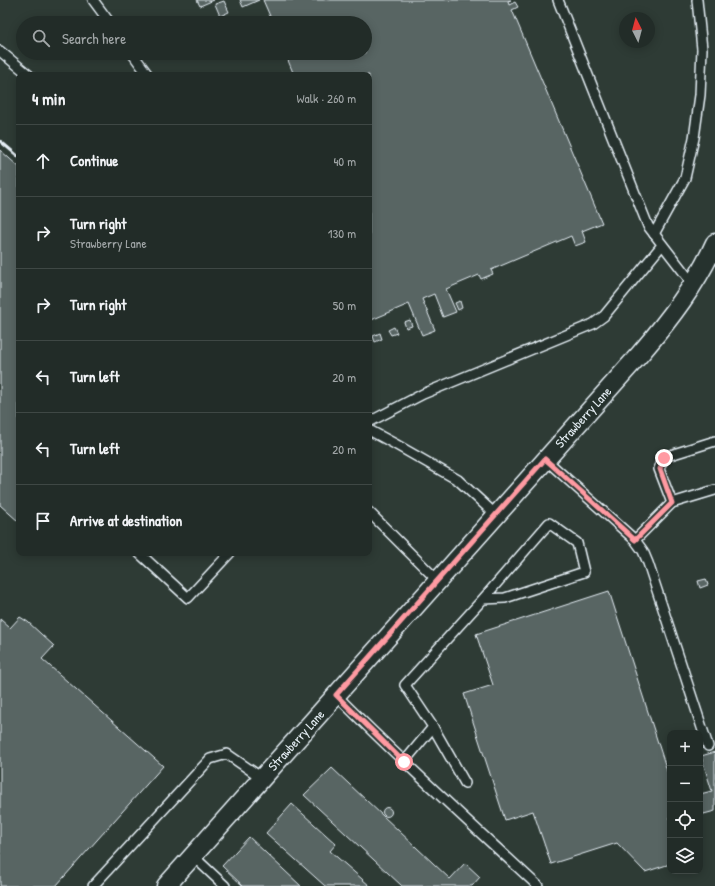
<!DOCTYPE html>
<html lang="en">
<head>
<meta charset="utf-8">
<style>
  body { margin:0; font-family:"Patrick Hand",sans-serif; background:#2e3834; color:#f1f3f6 }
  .controls { position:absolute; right:12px; bottom:12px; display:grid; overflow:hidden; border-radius:8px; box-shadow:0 2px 10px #0003 }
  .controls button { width:36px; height:36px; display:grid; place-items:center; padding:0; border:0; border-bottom:1px solid #3f4845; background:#222c28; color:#f1f3f6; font:20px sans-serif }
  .compass { position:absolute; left:619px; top:12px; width:36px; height:36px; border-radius:50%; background:#222c28; box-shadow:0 2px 10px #0003; rotate:354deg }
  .stop { position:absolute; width:12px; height:12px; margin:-9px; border:3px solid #ff9aa2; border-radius:50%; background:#fff }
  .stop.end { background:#ff9aa2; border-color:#fff; box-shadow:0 1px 4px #0008 }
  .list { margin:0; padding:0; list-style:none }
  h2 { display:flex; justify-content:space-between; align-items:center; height:52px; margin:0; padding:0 16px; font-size:17px }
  h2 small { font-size:13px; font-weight:400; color:#a2a7a8 }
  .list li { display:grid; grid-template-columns:26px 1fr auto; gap:12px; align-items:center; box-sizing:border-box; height:72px; padding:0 16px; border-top:1px solid #3f4845 }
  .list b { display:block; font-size:15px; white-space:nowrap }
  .list p { margin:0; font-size:13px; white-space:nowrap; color:#a2a7a8 }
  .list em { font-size:13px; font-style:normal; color:#a2a7a8 }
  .icon { flex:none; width:22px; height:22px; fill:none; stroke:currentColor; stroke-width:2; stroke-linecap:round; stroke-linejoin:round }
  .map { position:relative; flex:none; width:715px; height:886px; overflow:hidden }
  .search { position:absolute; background:#222c28; box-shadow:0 2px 10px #0003; left:16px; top:16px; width:356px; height:44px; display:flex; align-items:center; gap:10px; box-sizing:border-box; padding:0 14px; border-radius:22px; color:#a2a7a8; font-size:15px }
  .panel { position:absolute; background:#222c28; box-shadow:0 2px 10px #0003; left:16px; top:72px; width:356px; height:484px; border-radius:8px }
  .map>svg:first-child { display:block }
  .building { fill:#596563; stroke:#e8f1f8 }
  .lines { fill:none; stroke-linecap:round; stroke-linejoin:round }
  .service-casing { stroke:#e8f1f8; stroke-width:12 }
  .minor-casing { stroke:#e8f1f8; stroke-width:21 }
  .service { stroke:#26332d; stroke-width:9 }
  .minor { stroke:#26332d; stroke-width:18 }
  .rail { stroke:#e8f1f8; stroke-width:3 }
  .route { stroke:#ff9aa2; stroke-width:5 }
  .labels { text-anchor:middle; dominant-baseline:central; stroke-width:3; stroke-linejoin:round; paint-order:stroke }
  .street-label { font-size:13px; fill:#e8f1f8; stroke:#26332d }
</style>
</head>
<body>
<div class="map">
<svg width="715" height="886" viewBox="0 0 715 886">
  <rect width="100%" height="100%" fill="#2e3b35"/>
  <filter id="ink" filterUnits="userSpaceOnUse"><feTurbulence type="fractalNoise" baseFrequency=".025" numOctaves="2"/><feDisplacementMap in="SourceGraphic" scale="8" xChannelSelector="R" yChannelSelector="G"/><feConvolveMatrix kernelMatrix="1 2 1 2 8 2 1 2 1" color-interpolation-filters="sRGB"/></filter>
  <g filter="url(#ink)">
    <g class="building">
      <polygon points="197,0 214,0 200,6"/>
      <polygon points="240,0 259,0 243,7"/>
      <polygon points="263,0 511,0 508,1 509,5 515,2 518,7 512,10 602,223 582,231 586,242 575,246 571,236 491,270 493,274 481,279 479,275 446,289 456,312 443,317 434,294 422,299 435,330 422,335 409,304 369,321 369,75 294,75 285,53 365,53 365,23 273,23"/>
      <polygon points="224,1 229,12 220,16 215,4"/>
      <polygon points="0,150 19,167 19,522 0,505"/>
      <polygon points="460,301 462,308 458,310 455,303"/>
      <polygon points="410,320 412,326 406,328 404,322"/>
      <polygon points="394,327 397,333 391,335 388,330"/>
      <polygon points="380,333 382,339 375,342 373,336"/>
      <polygon points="706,579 708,585 700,588 698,581"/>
      <polygon points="609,591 670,780 670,864 645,872 617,843 551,864 533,811 505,820 464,694 493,685 476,634"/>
      <polygon points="20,617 28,622 54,646 42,659 163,766 56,886 0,886 0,619 10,628"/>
      <polygon points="715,752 715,811 700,815 700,794 712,791 701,756"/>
      <polygon points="332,768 450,879 465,863 480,877 472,886 402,886 304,795"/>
      <polygon points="292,804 336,844 330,851 370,886 325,886 266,833"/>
      <circle cx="387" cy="812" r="4.5"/>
      <polygon points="249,837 301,886 243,886 222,866"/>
    </g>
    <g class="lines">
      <g class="service-casing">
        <g id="service">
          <polyline points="93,0 110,23"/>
          <polyline points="558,0 648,226 693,284"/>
          <polyline points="0,51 29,75"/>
          <polyline points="132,53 148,75"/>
          <polyline points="654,234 685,178 694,138 700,95 702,49 697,0"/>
          <polyline points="369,422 423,394 593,324 604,316 662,245"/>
          <polyline points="369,430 395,444 458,480 496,515"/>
          <polyline points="545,459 635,540 643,551 648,563 708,746"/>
          <polyline points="672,503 659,469 664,457 715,441"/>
          <polyline points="369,512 438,581"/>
          <polyline points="635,540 672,503 715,490"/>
          <polyline points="139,553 188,598 230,553"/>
          <path d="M336,695C401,761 470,823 538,886"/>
          <polyline points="433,727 465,783"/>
          <polyline points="404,762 433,727 405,685 483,599 549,523 577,543 584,572 505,598 483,599"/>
          <polyline points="193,856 225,886"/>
          <polyline points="93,886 210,759 227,754 262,778"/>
        </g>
      </g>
      <g class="minor-casing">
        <path id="minor" d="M166,886L640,354C669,320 697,284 715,243"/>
      </g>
      <use href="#service" class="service"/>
      <use href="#minor" class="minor"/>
      <polyline class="rail" points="0,141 19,157"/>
    </g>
  </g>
  <g class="lines" filter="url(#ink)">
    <polyline class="route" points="404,762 336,695 545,459 635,540 672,503 660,469 664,458"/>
  </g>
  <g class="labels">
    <g class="street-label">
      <text transform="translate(583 417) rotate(-48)">Strawberry Lane</text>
      <text transform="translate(296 740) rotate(-48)">Strawberry Lane</text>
    </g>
  </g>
</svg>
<div class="controls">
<button>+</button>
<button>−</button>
<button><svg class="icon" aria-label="locate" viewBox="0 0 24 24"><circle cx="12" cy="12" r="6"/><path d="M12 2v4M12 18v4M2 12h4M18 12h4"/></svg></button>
<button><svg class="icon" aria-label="layers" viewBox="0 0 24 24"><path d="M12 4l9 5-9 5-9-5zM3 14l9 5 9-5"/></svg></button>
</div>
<svg class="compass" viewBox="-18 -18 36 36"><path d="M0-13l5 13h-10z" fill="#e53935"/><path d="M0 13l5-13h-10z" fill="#a2a7a8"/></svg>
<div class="stop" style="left:404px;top:762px"></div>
<div class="stop end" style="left:664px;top:458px"></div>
<div class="search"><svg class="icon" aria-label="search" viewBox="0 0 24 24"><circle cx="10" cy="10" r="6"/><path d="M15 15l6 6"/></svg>Search here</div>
<section class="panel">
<h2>4 min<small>Walk · 260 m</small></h2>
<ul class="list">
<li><svg class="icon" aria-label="ahead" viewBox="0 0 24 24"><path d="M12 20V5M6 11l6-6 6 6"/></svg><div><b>Continue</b></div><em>40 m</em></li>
<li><svg class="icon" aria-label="right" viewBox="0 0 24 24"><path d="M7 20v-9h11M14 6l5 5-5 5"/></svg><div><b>Turn right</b><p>Strawberry Lane</p></div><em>130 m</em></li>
<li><svg class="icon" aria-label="right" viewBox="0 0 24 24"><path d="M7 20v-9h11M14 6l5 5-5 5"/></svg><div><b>Turn right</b></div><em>50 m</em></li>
<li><svg class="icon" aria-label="left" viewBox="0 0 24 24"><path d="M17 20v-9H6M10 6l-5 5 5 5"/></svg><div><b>Turn left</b></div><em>20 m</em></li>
<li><svg class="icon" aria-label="left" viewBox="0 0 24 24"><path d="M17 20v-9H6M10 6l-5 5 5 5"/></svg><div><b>Turn left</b></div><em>20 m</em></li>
<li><svg class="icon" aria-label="arrive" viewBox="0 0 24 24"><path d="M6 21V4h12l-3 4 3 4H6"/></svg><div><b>Arrive at destination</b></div></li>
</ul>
</section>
</div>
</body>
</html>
